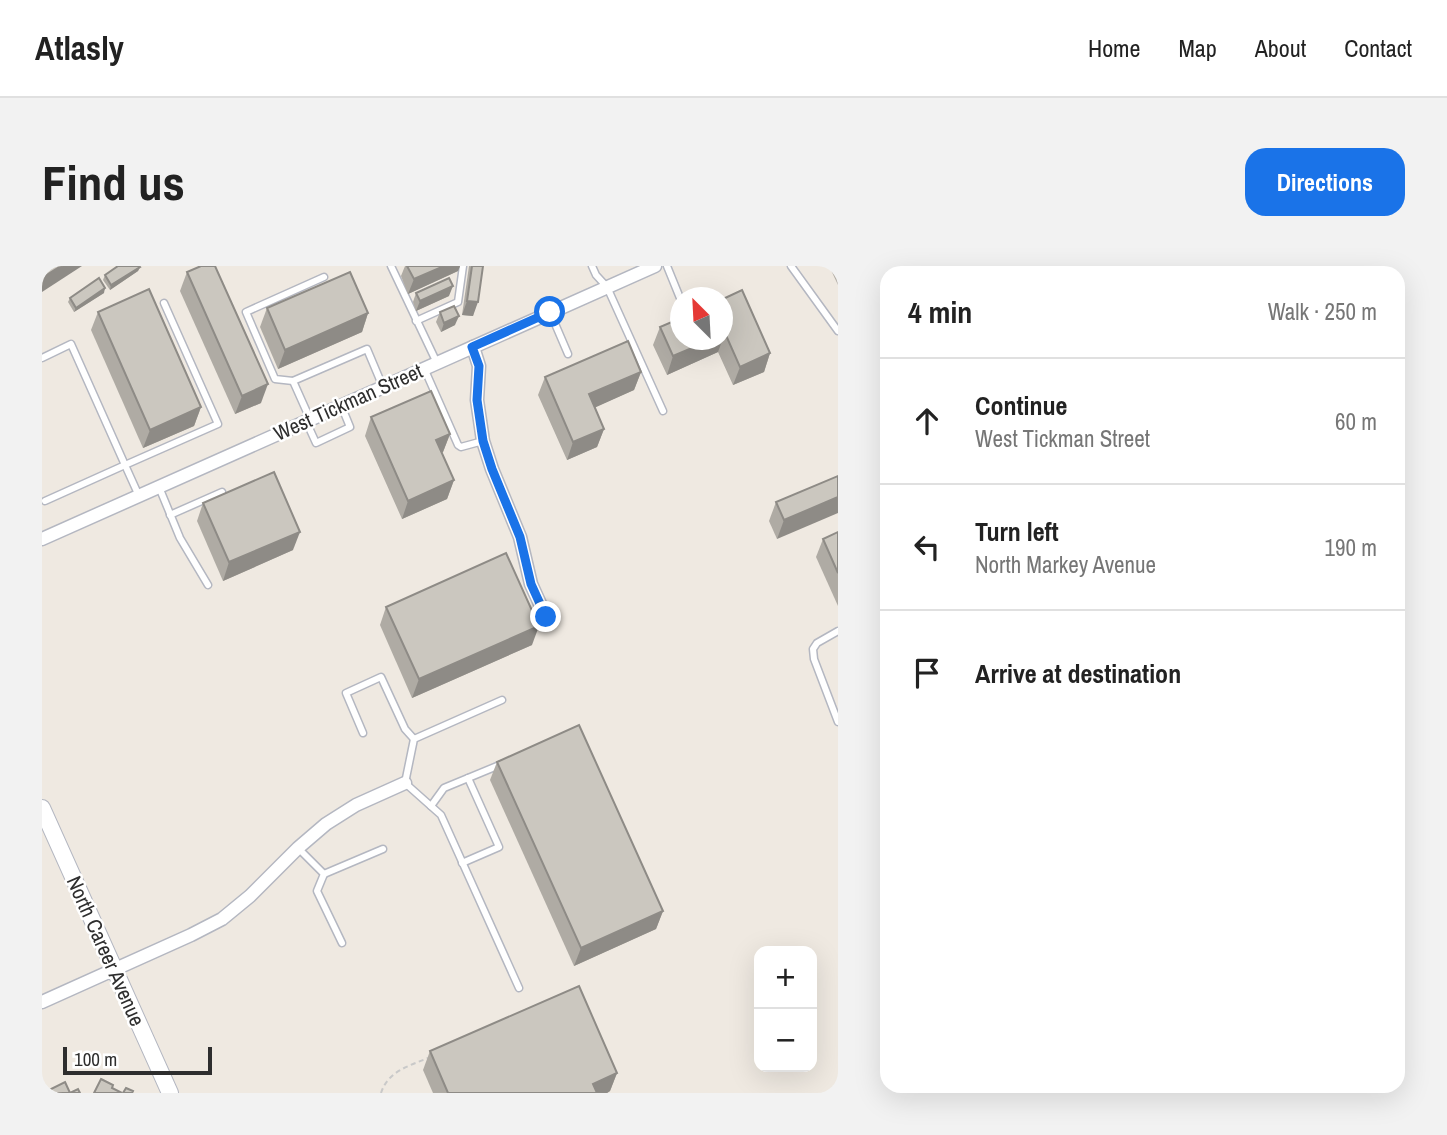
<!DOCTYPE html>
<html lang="en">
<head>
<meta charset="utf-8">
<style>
  body { margin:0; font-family:"Archivo Narrow",sans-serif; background:#f2f2f2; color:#222 }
  .controls { position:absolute; right:21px; bottom:21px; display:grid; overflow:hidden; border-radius:14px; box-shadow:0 7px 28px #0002 }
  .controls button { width:63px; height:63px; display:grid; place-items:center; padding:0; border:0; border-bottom:2px solid #e0e0e0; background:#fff; color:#222; font:35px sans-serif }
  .compass { position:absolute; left:628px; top:21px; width:63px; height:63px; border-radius:50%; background:#fff; box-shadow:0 7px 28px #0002; rotate:336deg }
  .scale { position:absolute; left:21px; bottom:18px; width:149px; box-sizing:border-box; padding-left:7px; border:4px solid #2e2e2e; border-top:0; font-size:19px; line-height:24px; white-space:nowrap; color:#2e2e2e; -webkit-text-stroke:5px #fff; paint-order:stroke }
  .stop { position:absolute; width:21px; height:21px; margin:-16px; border:5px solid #1a73e8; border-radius:50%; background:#fff }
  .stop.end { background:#1a73e8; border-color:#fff; box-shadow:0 2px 7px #0008 }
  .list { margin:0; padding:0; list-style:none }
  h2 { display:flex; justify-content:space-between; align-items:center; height:91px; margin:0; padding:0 28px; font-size:30px }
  h2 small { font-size:23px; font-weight:400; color:#767676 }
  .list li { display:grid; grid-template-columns:46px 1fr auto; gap:21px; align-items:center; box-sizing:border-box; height:126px; padding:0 28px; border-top:2px solid #e0e0e0 }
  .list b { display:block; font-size:26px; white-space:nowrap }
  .list p { margin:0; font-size:23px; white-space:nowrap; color:#767676 }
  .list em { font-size:23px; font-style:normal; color:#767676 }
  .icon { flex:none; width:38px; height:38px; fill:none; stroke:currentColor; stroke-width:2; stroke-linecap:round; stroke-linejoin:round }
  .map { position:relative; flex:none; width:796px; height:827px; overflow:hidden; border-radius:21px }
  header { display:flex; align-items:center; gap:42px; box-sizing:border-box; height:98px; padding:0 35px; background:#fff; border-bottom:2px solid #e0e0e0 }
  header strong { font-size:33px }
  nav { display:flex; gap:38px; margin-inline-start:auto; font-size:24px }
  .intro { display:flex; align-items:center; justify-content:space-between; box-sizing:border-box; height:168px; padding:0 42px }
  h1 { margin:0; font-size:49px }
  .button { padding:18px 32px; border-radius:21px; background:#1a73e8; color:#fff; font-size:24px; font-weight:700 }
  main { display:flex; gap:42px; padding:0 42px }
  aside { flex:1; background:#fff; border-radius:21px; box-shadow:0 7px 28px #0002 }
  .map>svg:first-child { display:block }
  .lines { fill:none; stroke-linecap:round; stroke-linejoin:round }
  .lane-casing { stroke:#b4b7c1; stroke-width:9 }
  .street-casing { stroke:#b4b7c1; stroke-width:15 }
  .secondary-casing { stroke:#b4b7c1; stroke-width:18 }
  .path { stroke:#c9c9c9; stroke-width:2; stroke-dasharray:5 3.5; stroke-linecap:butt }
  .lane { stroke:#fff; stroke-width:6 }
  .street { stroke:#fff; stroke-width:12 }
  .secondary { stroke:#fff; stroke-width:16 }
  .wall { fill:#afaba4 }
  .shaded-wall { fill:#8e8b86 }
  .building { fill:#cbc7bf; stroke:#8e8b86; stroke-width:2 }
  .route { stroke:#1a73e8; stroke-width:9 }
  .labels { text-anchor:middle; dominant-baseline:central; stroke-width:5; stroke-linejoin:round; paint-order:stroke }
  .street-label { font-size:21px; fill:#2e2e2e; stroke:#fff }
</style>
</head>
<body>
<header>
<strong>Atlasly</strong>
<nav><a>Home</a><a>Map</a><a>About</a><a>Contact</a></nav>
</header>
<div class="intro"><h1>Find us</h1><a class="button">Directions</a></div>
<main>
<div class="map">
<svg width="796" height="827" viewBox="0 0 796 827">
  <rect width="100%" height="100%" fill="#efe9e1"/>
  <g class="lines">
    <g class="lane-casing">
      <g id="lane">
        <polyline points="349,0 395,97"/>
        <polyline points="550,0 554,9 565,21 621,145"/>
        <polyline points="625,0 638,32"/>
        <polyline points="749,0 796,65"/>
        <polyline points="508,46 526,88"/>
        <polyline points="374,55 416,36 421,0"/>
        <polyline points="0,92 29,78 83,199 3,235"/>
        <polyline points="382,102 416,179 419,181 441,175"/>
        <polyline points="251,115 233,113 204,46 282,11"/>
        <polyline points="268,153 251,115 325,83 341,121"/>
        <polyline points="264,155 274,177 308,161 299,139"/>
        <polyline points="117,221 138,272 166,319"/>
        <polyline points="97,230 83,199 176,158 122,37"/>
        <polyline points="128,249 180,226"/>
        <polyline points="796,365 775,377 771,383 772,393 796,456"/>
        <polyline points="460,434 372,473 363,517 399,549 477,722"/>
        <polyline points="321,467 304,427 339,411 363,463 372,473"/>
        <polyline points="389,540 402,522 460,498"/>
        <polyline points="256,582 282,608 275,625 300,677"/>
        <polyline points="420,597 457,581 426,512"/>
        <polyline points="282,608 341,583"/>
      </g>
    </g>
    <g class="street-casing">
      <g id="street">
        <polyline points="431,81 437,100 435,134 441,175 450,203 478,271 489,318 504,351"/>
        <polyline points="0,273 613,0"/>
        <polyline points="0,736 149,669 180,653 208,630 256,582 284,558 314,539 363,517"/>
      </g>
    </g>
    <g class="secondary-casing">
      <polyline id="secondary" points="0,542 128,827"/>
    </g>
    <path class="path" d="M339,827C346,805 367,800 386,792"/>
    <use href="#lane" class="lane"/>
    <use href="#street" class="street"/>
    <use href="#secondary" class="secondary"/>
  </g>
  <g class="wall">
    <polygon points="363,0 418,0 416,5 366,28 359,10"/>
    <polygon points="427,0 441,0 431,50 420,49"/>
    <polygon points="787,0 796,0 796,19"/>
    <polygon points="98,1 96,5 68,24 61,14 63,9"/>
    <polygon points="145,6 219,137 193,148 138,25"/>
    <polygon points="62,27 32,46 26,36 28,32"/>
    <polygon points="374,27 407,30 374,45 371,36"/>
    <polygon points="681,33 728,87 722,106 691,119 676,86 625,109 611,79 618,61"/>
    <polygon points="225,42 326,47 320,66 236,103 218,61"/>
    <polygon points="56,46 159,141 152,160 101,182 49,64"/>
    <polygon points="398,46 413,59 399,66 394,56"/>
    <polygon points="599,106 592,124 553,141 562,163 555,181 525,194 496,129 503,111"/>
    <polygon points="329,151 408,168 401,186 400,187 412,214 405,233 360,253 323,170"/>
    <polygon points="796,210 735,273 727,255 734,236"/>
    <polygon points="161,237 251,284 181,315 155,255"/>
    <polygon points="796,266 796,340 774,291 781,273"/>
    <polygon points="344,341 490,379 370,432 338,359"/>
    <polygon points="455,496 621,645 614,663 532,700 448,514"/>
    <polygon points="388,785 575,807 568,825 565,827 391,827 381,804"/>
  </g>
  <g class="shaded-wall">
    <polygon points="19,0 40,0 0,26 0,12"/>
    <polygon points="402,0 418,0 416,5 366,28 372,13"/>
    <polygon points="98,1 96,5 68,24 69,19"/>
    <polygon points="411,20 407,30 374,45 378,35"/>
    <polygon points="63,22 62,27 32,46 34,42"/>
    <polygon points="425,35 436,36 431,50 420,49"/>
    <polygon points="326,47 320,66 236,103 243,84"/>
    <polygon points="417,50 413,59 399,66 402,57"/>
    <polygon points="683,67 676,86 625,109 631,90 669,74 681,74 681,69"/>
    <polygon points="728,87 722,106 691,119 698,101"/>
    <polygon points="599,106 592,124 541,147 547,128"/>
    <polygon points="226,118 219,137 193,148 200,130"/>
    <polygon points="159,141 152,160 101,182 108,164"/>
    <polygon points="562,163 555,181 525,194 531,176"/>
    <polygon points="408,168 401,186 387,192 394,174"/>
    <polygon points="412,214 405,233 360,253 366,235"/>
    <polygon points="796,231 796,247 735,273 742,254"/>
    <polygon points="258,266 251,284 181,315 187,296"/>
    <polygon points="497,360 490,379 370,432 377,413"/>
    <polygon points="621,645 614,663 532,700 539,682"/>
    <polygon points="575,807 568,825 565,827 547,827 551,818"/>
  </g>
  <g class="building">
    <polygon points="0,0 19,0 0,12"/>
    <polygon points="76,0 97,0 98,1 69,19 63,9"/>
    <polygon points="159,0 173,0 226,118 200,130 145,6"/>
    <polygon points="365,0 402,0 372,13"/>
    <polygon points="430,0 441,0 436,36 425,35"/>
    <polygon points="308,6 326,47 243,84 225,42"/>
    <polygon points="57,12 63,22 34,42 28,32"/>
    <polygon points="407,12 411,20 378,35 374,27"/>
    <polygon points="107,23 159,141 108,164 56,46"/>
    <polygon points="700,24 728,87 698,101 683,67 681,69 681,33"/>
    <polygon points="412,40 417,50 402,57 398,46"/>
    <polygon points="639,52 639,74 669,74 631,90 618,61"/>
    <polygon points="586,75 599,106 547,128 562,163 531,176 503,111"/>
    <polygon points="389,125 408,168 394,174 412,214 366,235 329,151"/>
    <polygon points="232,206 258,266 187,296 161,237"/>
    <polygon points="796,210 796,231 742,254 734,236"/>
    <polygon points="796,266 796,307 781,273"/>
    <polygon points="464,287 497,360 377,413 344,341"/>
    <polygon points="537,459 621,645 539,682 455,496"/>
    <polygon points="537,720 575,807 551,818 555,827 406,827 388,785"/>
    <polygon points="59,813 71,819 70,822 80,827 52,827"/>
    <polygon points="23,816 28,827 36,823 38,827 8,827 7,824"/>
    <polygon points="84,822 91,825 90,827 81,827"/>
  </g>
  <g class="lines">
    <polyline class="route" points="504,351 489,318 478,271 450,203 441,175 435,134 437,100 430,81 508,46"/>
  </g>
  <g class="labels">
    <g class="street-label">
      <text transform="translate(306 136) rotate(-24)">West Tickman Street</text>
      <text transform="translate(64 685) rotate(66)">North Career Avenue</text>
    </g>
  </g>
</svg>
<div class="controls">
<button>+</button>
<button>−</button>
</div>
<svg class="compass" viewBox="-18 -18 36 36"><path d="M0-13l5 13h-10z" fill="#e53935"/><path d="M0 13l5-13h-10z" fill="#767676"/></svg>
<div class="scale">100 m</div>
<div class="stop" style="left:508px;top:46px"></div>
<div class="stop end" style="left:504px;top:351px"></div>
</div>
<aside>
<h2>4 min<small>Walk · 250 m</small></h2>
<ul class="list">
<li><svg class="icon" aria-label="ahead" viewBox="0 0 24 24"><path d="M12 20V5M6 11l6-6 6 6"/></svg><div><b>Continue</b><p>West Tickman Street</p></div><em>60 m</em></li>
<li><svg class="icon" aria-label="left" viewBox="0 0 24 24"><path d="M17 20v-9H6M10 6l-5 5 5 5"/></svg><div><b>Turn left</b><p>North Markey Avenue</p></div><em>190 m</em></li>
<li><svg class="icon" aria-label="arrive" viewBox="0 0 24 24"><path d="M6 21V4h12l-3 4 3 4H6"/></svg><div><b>Arrive at destination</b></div></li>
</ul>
</aside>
</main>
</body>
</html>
